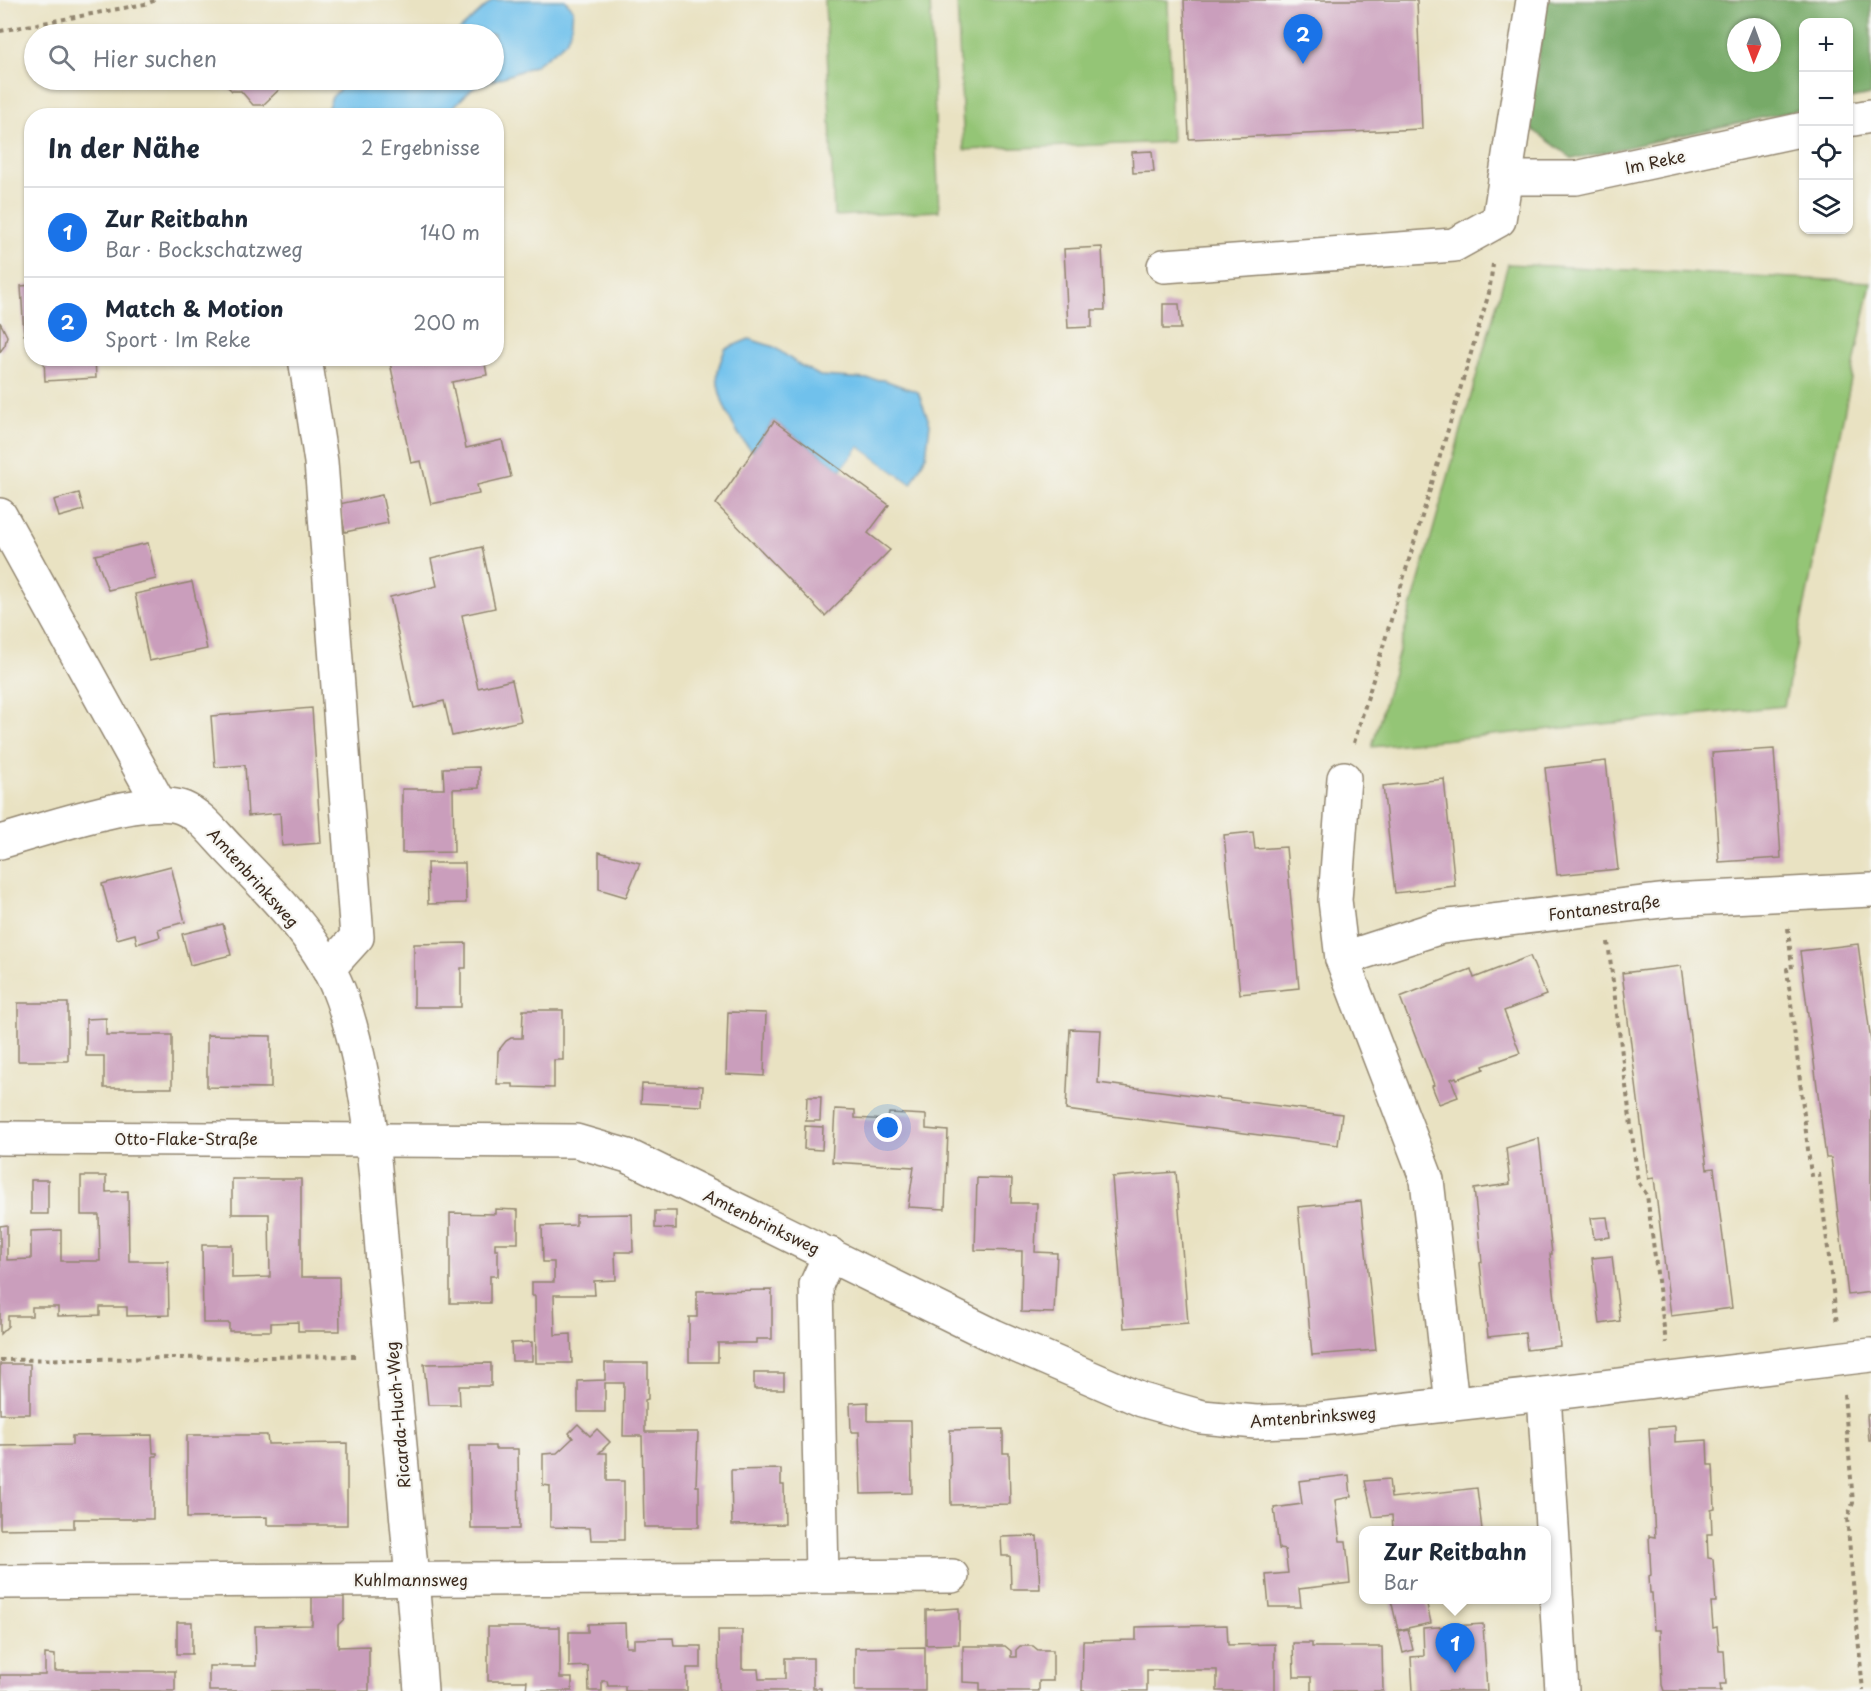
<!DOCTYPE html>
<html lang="de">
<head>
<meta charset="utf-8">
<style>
  body { margin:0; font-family:"Playpen Sans",sans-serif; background:#f2f2f3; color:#1f2937 }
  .controls { position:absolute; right:18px; top:18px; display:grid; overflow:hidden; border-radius:12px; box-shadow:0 2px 4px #0004 }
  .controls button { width:54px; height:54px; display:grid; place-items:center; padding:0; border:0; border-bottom:2px solid #e0e1e3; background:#fff; color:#1f2937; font:30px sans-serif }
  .compass { position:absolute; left:1727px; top:18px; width:54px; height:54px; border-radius:50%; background:#fff; box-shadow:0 2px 4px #0004; rotate:181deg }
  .you { position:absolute; left:888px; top:1128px; width:21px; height:21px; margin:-15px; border:4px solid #fff; border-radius:50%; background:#1a73e8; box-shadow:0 0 0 9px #1a73e833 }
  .badge { display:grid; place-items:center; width:39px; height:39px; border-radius:50%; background:#1a73e8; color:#fff; font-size:20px; font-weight:700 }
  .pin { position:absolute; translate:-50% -50px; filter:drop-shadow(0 2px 3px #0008) }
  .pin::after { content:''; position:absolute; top:32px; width:21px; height:18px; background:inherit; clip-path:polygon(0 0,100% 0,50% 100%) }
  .popup { position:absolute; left:1359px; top:1526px; width:192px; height:78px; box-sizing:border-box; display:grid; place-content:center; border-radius:12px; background:#fff; filter:drop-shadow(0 2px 4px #0005); font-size:20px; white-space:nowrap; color:#747a83 }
  .popup b { font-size:22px; color:#1f2937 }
  .popup::after { content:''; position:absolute; left:50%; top:100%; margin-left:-12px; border:12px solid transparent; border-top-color:#fff }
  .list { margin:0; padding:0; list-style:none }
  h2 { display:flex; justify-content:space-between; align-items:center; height:78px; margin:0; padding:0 24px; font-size:26px }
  h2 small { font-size:20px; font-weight:400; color:#747a83 }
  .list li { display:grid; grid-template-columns:39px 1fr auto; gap:18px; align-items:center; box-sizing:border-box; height:90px; padding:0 24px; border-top:2px solid #e0e1e3 }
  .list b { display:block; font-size:22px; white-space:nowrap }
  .list p { margin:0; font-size:20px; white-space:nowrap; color:#747a83 }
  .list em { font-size:20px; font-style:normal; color:#747a83 }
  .icon { flex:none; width:33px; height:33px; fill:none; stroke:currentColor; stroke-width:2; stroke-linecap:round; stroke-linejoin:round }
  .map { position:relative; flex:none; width:1871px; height:1691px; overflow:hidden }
  .search { position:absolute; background:#fff; box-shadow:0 2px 4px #0004; left:24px; top:24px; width:480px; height:66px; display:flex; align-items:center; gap:15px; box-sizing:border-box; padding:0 21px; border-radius:33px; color:#747a83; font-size:22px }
  .panel { position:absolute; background:#fff; box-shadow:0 2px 4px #0004; left:24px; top:108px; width:480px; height:258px; border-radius:24px }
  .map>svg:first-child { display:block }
  .green { fill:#94c576; stroke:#68784a; stroke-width:1.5 }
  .forest { fill:#77aa67; stroke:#596a42; stroke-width:1.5; fill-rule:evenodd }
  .water { fill:#70c1ec; stroke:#567685; stroke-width:1.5 }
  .pier { fill:#e9e2c2 }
  .building { fill:#ca9ebc }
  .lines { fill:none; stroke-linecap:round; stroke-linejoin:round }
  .minor-casing { stroke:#928670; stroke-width:36 }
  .path { stroke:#928670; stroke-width:4; stroke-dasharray:4.5 4.5; stroke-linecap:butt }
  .minor { stroke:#fff; stroke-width:33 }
  .labels { text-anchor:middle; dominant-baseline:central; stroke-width:4.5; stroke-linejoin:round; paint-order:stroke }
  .street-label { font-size:16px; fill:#3b2a1e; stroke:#f6f6f2 }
</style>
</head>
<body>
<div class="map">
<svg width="1871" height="1691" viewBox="0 0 1871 1691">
  <rect width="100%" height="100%" fill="#f6f6f2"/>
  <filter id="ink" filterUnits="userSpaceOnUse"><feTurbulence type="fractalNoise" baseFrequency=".0167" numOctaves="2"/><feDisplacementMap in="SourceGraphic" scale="12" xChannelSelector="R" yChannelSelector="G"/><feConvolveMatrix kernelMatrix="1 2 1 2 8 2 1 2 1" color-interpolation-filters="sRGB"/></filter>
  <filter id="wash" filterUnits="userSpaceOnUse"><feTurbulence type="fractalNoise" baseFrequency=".008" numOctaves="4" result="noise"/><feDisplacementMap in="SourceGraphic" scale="24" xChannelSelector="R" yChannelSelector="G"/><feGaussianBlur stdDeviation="1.35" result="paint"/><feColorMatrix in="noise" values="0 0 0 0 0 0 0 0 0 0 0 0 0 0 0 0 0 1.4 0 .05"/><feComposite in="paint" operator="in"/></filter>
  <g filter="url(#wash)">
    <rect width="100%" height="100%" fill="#e9e2c2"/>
    <g class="green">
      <polygon points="825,0 930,0 939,211 834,216"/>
      <polygon points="957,0 1168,0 1172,142 964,150"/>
      <polygon points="1508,264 1871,282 1784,706 1372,747"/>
    </g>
    <path class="forest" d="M1547,0H1871V95L1849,99L1848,22H1804L1803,109L1573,159L1528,126ZM1736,27H1772V63H1736Z"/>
    <g class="water">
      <polygon points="493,0 565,0 573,9 571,30 566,41 557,49 534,66 473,88 445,115 325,115 332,97 349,80 494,80 494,34 455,34"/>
      <path d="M749,339L774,347L798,364L820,376L884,380L918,392L930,424L926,456L911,484L859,447L841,470L774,421L752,451C736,435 714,394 718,371C719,364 723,356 725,349Z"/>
    </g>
    <polygon class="pier" points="859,447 913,486 909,487 859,451 844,472 841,470"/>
    <g id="blocks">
      <g class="building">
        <polygon points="1184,0 1417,0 1422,129 1189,139"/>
        <polygon points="229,80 285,80 285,84 263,105 253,105 241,91 232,91 228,87"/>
        <polygon points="1152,151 1154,172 1133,173 1132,152"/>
        <polygon points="1102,247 1105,310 1092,310 1092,327 1068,328 1064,249"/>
        <polygon points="32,285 32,334 24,335 21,286"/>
        <polygon points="1163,304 1179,304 1181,329 1163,329"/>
        <polygon points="0,322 7,336 5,345 0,352"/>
        <polygon points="44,358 95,358 96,378 45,381"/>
        <polygon points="133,358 167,358 167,360 133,362"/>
        <polygon points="389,358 484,358 487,375 452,382 466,448 502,440 511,477 477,485 479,494 431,504 421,461 411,463"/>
        <polygon points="774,421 889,505 868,533 890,550 825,616 716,504"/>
        <polygon points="79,493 84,510 59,517 54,500"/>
        <polygon points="382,495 388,523 345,532 339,504"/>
        <polygon points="148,543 156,579 108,590 95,555"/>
        <polygon points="482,547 495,608 462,615 467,640 478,688 512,680 521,721 452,736 444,701 414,708 390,597 437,586 431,559"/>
        <polygon points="192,582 207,649 149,661 135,594"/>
        <polygon points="312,708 321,843 282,846 280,813 248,816 245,765 215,767 211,716"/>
        <polygon points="1774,749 1781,858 1719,862 1712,753"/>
        <polygon points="1606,761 1618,869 1557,875 1545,768"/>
        <polygon points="479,767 479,788 453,789 454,852 402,853 402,789 444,789 443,768"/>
        <polygon points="1444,779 1455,886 1395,893 1383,786"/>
        <polygon points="1253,832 1255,849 1286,847 1299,988 1240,994 1224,835"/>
        <polygon points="599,852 640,863 626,897 599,889"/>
        <polygon points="427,863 465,863 466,903 428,904"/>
        <polygon points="171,866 185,922 158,929 160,937 137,944 135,934 117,939 102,884"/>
        <polygon points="223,924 231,955 190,965 182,934"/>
        <polygon points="466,943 466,968 461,968 461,1007 414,1007 414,944"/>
        <polygon points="1858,944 1871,1042 1871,1292 1848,1295 1831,1158 1826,1158 1800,951"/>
        <polygon points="1530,956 1546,995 1504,1011 1520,1053 1483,1066 1484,1069 1457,1079 1456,1077 1451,1079 1458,1097 1439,1104 1432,1086 1434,1085 1400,997 1471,969 1474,978"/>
        <polygon points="1681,966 1707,1169 1714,1168 1732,1308 1671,1316 1654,1178 1648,1179 1622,973"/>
        <rect x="18" y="1003" width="50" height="58"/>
        <polygon points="523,1010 563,1010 563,1060 554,1060 554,1088 513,1087 513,1084 497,1084 498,1051 506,1041 511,1038 522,1038"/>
        <polygon points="728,1012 766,1013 764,1076 726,1074"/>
        <polygon points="106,1018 106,1035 172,1035 172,1088 104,1088 104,1056 86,1056 86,1019"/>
        <polygon points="1070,1029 1101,1030 1098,1083 1342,1114 1338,1145 1066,1110"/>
        <polygon points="207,1035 271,1036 271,1088 207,1087"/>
        <polygon points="642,1084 703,1086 702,1106 641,1103"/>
        <polygon points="807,1097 821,1097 820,1121 806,1121"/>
        <polygon points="835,1109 855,1110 855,1118 888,1120 889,1113 926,1115 926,1129 948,1131 945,1209 908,1207 914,1167 832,1162"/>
        <polygon points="805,1126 823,1127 822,1150 804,1149"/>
        <polygon points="1539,1138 1552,1254 1550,1254 1560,1346 1527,1350 1525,1333 1488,1337 1480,1263 1482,1262 1474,1189 1510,1184 1506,1148"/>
        <polygon points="1176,1172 1188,1323 1124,1328 1112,1177"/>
        <polygon points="81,1176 106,1176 106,1192 128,1191 129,1261 168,1261 169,1315 127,1316 127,1307 100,1307 100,1315 58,1316 58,1307 32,1307 32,1316 8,1316 8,1326 0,1334 0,1226 7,1225 7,1260 31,1259 31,1231 61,1230 61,1261 100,1261 99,1215 81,1215"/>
        <polygon points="977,1178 1012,1179 1011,1203 1037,1203 1035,1252 1057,1253 1054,1313 1021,1312 1022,1251 975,1250"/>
        <polygon points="232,1179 301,1179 301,1277 339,1277 340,1331 298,1331 298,1322 271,1323 271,1331 229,1331 229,1323 203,1323 202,1245 232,1245 232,1278 270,1277 269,1214 232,1214"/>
        <rect x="31" y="1180" width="17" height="34"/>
        <polygon points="1361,1201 1376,1350 1312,1355 1298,1207"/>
        <polygon points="495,1209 518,1210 518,1243 495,1243 495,1250 498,1250 498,1276 490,1276 490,1303 450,1303 450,1213 495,1214"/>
        <polygon points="655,1211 676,1211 676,1229 655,1228"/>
        <polygon points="632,1214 633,1252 615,1252 616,1280 594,1281 595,1295 554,1295 555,1335 571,1334 572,1363 536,1363 535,1296 532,1296 532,1282 554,1282 554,1262 543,1262 542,1226 576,1225 576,1215"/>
        <polygon points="1607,1217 1610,1237 1594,1239 1591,1218"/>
        <polygon points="1612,1256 1620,1321 1600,1324 1592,1258"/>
        <polygon points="772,1290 772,1339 756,1339 756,1343 718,1343 718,1362 689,1362 689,1317 697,1317 697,1291"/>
        <polygon points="532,1342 532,1361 512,1361 511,1343"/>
        <polygon points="491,1363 491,1386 459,1386 460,1405 428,1405 424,1364"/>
        <polygon points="605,1363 648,1363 648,1399 645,1400 645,1432 698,1432 696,1486 699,1486 699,1527 644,1527 642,1436 623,1436 624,1383 605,1383 605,1412 578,1412 578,1381 605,1380"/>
        <rect x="0" y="1364" width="30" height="50"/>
        <rect x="754" y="1373" width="30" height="16"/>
        <polygon points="868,1402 868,1421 911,1421 912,1493 861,1494 859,1432 851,1432 850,1403"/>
        <polygon points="1871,1414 1871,1441 1869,1441 1867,1415"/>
        <polygon points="578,1424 590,1436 597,1429 610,1442 599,1453 607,1453 607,1481 624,1481 624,1540 591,1540 590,1528 550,1527 550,1486 543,1485 543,1454 557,1453 573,1438 569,1433"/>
        <polygon points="1675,1426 1675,1442 1707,1440 1708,1465 1713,1465 1715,1509 1711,1510 1712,1534 1707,1534 1708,1558 1713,1559 1716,1602 1711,1602 1713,1628 1717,1627 1719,1650 1724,1650 1726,1684 1720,1684 1721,1691 1664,1691 1662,1685 1660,1630 1654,1630 1652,1593 1650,1593 1649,1576 1651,1575 1649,1536 1655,1537 1649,1428"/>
        <polygon points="1003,1429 1003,1453 1009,1453 1010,1504 951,1505 950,1430"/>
        <polygon points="152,1435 153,1453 157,1453 157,1456 153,1456 153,1519 74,1519 74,1528 0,1529 0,1446 72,1445 72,1436"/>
        <polygon points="187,1435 267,1435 268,1444 347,1443 347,1525 267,1525 267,1517 187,1518"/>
        <polygon points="470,1446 495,1446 495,1449 518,1449 519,1529 471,1529"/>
        <polygon points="781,1469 781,1485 784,1485 785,1524 732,1525 731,1470"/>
        <polygon points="1349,1475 1351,1497 1335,1500 1340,1541 1346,1541 1350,1583 1299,1589 1301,1607 1269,1607 1266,1575 1288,1573 1285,1550 1279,1549 1274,1508 1302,1504 1299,1481"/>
        <polygon points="1389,1479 1391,1498 1477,1488 1482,1530 1393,1530 1392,1515 1373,1517 1365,1481"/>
        <polygon points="1037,1536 1040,1589 1011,1589 1010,1556 1002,1556 1001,1537"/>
        <polygon points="312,1594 344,1594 344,1619 338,1625 338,1647 369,1646 369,1691 209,1691 209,1666 256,1666 255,1626 312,1625"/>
        <polygon points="1391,1600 1426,1600 1431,1623 1398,1630"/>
        <polygon points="959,1608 959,1644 926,1645 926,1610"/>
        <rect x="177" y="1622" width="15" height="32"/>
        <polygon points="625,1623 626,1647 634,1647 634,1639 673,1638 674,1646 701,1646 701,1668 687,1668 687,1691 625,1691 625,1686 608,1686 607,1681 602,1681 602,1691 589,1691 588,1666 569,1667 569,1632 588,1632 588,1624"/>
        <polygon points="1483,1624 1487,1691 1413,1691 1411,1657 1424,1656 1423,1628"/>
        <polygon points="1227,1625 1228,1645 1275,1644 1275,1691 1217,1691 1217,1670 1147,1670 1147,1691 1082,1691 1083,1641 1136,1640 1136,1627"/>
        <polygon points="488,1627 560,1627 560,1678 572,1678 572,1691 526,1691 527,1681 488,1681"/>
        <polygon points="1408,1629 1413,1650 1403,1653 1398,1631"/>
        <polygon points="718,1630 742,1630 742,1669 758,1669 759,1679 785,1679 785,1658 813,1658 813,1688 821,1688 821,1691 719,1691"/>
        <polygon points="1293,1643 1312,1643 1312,1647 1382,1647 1383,1691 1311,1691 1311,1677 1294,1677"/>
        <polygon points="963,1646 1005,1646 1011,1651 1011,1657 1016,1657 1016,1650 1020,1646 1033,1646 1038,1650 1053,1650 1053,1681 1039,1681 1039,1691 980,1691 980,1683 963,1682"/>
        <polygon points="925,1647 925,1691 855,1691 855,1648"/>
        <polygon points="45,1654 55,1655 55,1671 175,1671 175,1691 0,1691 0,1675 45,1675"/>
      </g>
    </g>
  </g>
  <g filter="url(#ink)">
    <use href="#blocks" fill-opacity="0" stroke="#928670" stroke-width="1.5"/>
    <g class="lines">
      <g class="minor-casing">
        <g id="minor">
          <polyline points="1848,120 1871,116"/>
          <polyline points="1505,178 1576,178 1804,129"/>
          <polyline points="1164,266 1454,245 1499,220 1533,0"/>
          <polyline points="305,358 321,462 357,937 328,969"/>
          <polyline points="0,515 159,803"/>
          <polyline points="1344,778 1335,900 1342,959 1427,1180 1452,1404"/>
          <path d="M0,842C39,831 149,793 183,808C202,816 216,836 230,850C271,893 322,941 342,999C373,1089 377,1193 385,1287C398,1422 411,1556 421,1691"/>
          <polyline points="1342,959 1441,927 1669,900 1871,890"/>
          <polyline points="0,1138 576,1141 628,1156 994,1336 1142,1400 1202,1417 1256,1422 1311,1420 1544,1394 1871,1355"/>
          <polyline points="1544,1394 1562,1691"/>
          <polyline points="822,1576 816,1285 830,1254"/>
          <polyline points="0,1582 952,1576"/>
        </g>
      </g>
      <g class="path">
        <polyline points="0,31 145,4 156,0"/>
        <polyline points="1354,743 1489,293 1493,264"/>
        <polyline points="1788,928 1792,969 1787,969 1811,1175 1819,1174 1837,1324"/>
        <polyline points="1608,942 1638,1182 1647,1195 1666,1343"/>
        <polyline points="0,1360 355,1356"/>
        <polyline points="1844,1394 1853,1503 1847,1518 1863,1691"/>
      </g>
      <use href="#minor" class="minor"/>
    </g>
  </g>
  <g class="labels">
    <g class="street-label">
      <text transform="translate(1655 161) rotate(-12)">Im Reke</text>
      <text transform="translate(254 877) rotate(48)">Amtenbrinksweg</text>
      <text transform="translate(1604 907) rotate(-7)">Fontanestraße</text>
      <text x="186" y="1138">Otto-Flake-Straße</text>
      <text transform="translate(762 1221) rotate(26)">Amtenbrinksweg</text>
      <text transform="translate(397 1415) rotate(-95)">Ricarda-Huch-Weg</text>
      <text transform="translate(1313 1416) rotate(-4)">Amtenbrinksweg</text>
      <text x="411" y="1579">Kuhlmannsweg</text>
    </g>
  </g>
</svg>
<div class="controls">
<button>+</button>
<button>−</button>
<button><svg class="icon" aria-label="locate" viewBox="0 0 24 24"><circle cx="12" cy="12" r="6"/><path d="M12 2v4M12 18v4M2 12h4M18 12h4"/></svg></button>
<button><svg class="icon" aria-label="layers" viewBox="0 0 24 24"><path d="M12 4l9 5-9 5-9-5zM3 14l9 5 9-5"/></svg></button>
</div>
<svg class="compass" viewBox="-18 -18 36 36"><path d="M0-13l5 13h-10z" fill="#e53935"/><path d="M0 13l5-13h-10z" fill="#747a83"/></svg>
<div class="you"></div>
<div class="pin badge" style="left:1455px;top:1673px">1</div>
<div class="popup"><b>Zur Reitbahn</b>Bar</div>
<div class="pin badge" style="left:1303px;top:64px">2</div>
<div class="search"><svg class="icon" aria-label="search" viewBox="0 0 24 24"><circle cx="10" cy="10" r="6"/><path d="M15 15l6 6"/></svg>Hier suchen</div>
<section class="panel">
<h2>In der Nähe<small>2 Ergebnisse</small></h2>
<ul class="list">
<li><span class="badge">1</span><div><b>Zur Reitbahn</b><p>Bar · Bockschatzweg</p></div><em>140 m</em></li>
<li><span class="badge">2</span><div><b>Match &amp; Motion</b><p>Sport · Im Reke</p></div><em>200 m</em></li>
</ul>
</section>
</div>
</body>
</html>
